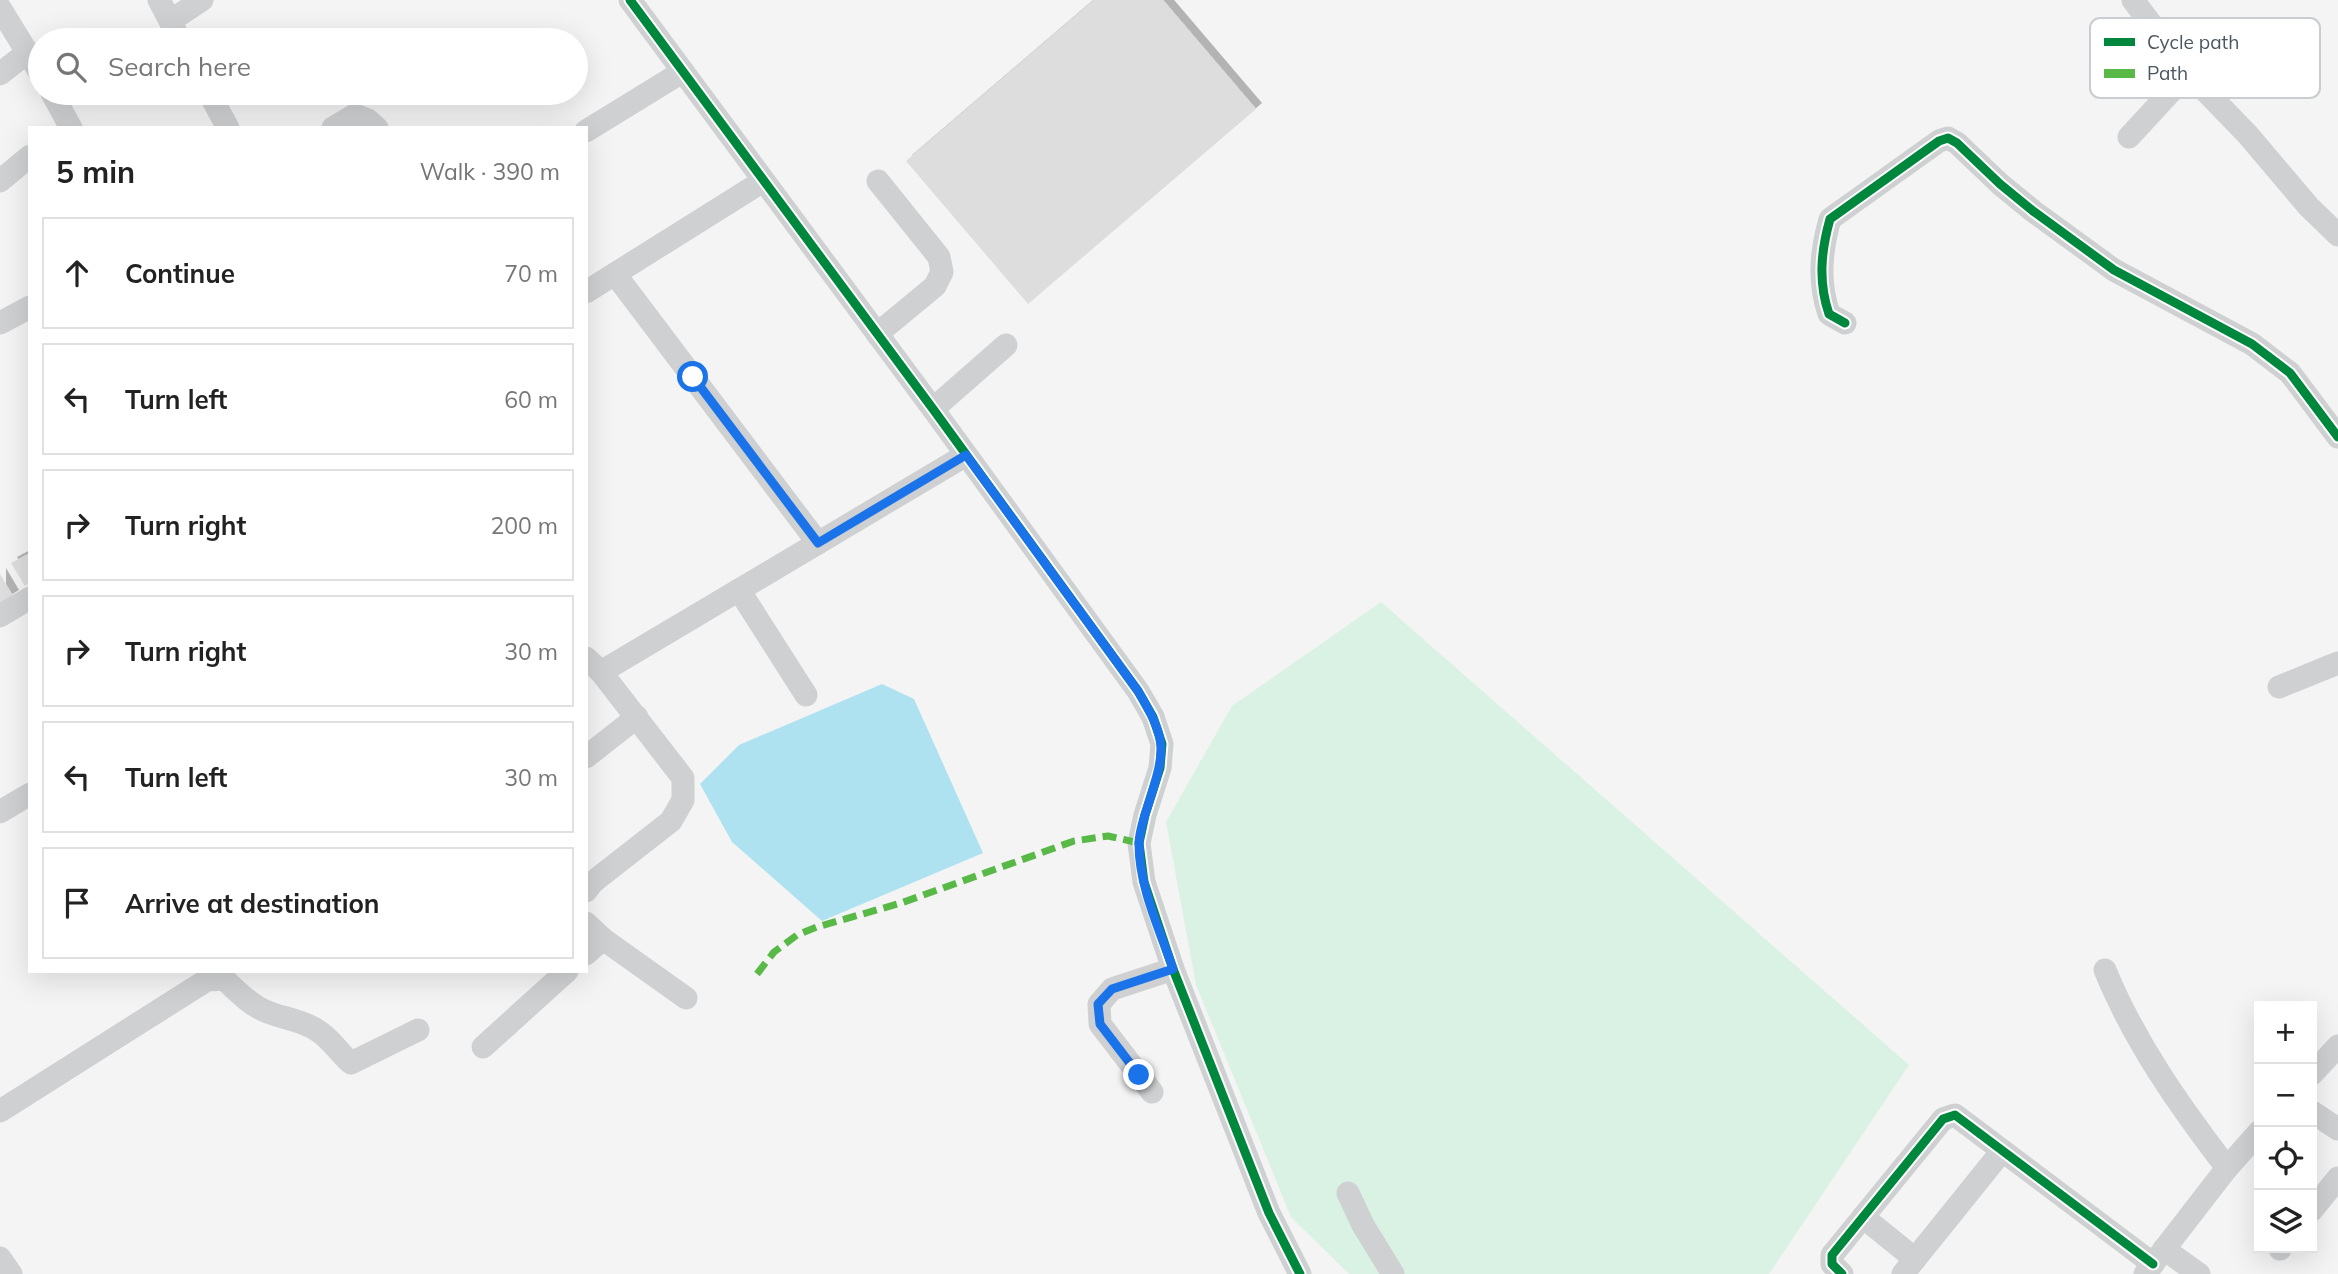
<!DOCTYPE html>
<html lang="en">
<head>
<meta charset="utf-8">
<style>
  body { margin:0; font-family:Mulish,sans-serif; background:#f2f2f2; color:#222 }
  .controls { position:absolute; right:21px; bottom:21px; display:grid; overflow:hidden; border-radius:0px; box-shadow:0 7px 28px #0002 }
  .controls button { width:63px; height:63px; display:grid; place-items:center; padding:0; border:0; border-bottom:2px solid #e0e0e0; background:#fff; color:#222; font:35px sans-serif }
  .stop { position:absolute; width:21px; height:21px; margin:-16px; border:5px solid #1a73e8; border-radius:50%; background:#fff }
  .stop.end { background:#1a73e8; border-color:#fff; box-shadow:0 2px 7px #0008 }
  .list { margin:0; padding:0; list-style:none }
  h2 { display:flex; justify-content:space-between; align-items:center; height:91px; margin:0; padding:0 28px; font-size:30px }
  h2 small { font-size:23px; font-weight:400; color:#767676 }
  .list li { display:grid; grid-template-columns:46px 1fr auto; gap:21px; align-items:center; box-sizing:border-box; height:112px; margin:0 14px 14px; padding:0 14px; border:2px solid #e0e0e0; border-radius:0px }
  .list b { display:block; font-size:26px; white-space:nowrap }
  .list em { font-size:23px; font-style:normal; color:#767676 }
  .icon { flex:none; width:38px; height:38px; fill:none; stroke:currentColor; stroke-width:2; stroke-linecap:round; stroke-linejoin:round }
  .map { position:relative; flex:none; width:2338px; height:1274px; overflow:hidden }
  .search { position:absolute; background:#fff; box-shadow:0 7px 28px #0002; left:28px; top:28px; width:560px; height:77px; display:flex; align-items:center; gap:18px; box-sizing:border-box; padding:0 24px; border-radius:38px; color:#767676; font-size:26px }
  .panel { position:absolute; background:#fff; box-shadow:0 7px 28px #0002; left:28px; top:126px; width:560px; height:847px; border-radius:0px }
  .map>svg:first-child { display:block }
  .green { fill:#d9f2e3 }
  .water { fill:#aee2f0 }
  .building { fill:#ddddde; filter:url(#shadow) }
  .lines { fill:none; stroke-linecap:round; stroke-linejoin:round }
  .minor { stroke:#ced0d2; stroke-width:23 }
  .quiet { stroke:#58b947; stroke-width:7; stroke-dasharray:14 7; stroke-linecap:butt }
  .cycleway-casing { stroke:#fff; stroke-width:13 }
  .cycleway { stroke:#00873e; stroke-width:9 }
  .route { stroke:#1a73e8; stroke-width:9 }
  .key { fill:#fff; stroke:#c9ccd0; stroke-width:2 }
  .key-label { font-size:19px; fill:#4a5661 }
</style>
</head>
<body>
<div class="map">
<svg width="2338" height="1274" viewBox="0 0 2338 1274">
  <defs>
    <filter id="shadow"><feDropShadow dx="6" dy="-6" stdDeviation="0" flood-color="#0004"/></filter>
  </defs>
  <rect width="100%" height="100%" fill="#f4f4f4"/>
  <polygon class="green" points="1381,602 1909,1065 1769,1274 1349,1274 1291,1217 1196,985 1166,822 1232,706"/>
  <polygon class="water" points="882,684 914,699 983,853 822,921 732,842 700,784 739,745"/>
  <g class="building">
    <polygon points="1094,0 1163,0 1256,109 1028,304 906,161"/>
    <polygon points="30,553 30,583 25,586 11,563"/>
    <polygon points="0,574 13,596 0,604"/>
  </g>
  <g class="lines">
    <g class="minor">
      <polyline points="159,0 180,40"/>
      <polyline points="630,0 933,409 1138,691 1153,717 1162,744 1160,768 1145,815 1139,843 1144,882 1173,969 1269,1213 1300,1274"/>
      <polyline points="2133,0 2188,73 2248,135 2309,207 2338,235"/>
      <polyline points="0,8 40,73"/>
      <polyline points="170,21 202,0"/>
      <polyline points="0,74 28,52"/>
      <polyline points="52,93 71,128"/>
      <polyline points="209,93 228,128"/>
      <polyline points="333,128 355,115 368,120 377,128"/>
      <polyline points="586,131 682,72"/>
      <polyline points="2129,137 2188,73"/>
      <polyline points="0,181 30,156"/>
      <polyline points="615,274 818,543"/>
      <polyline points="586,292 763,181"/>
      <polyline points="0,323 30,307"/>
      <path d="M1845,323L1829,314C1818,282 1821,251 1830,219L1939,141L1948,138L1957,143L2000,184L2033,211L2114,270L2252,344L2290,373L2338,437"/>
      <polyline points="877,334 935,286 942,272 939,257 878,181"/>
      <polyline points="933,409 1006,345"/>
      <polyline points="739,590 806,695"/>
      <polyline points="0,616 30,598"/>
      <polyline points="586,658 601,672 683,778 683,800 671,821 593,882 586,891"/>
      <polyline points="601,672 966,455"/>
      <polyline points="2279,687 2338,663"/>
      <polyline points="586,757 637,717"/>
      <polyline points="0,812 30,794"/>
      <polyline points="586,923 603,939 686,998"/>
      <polyline points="586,954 603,939"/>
      <path d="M2105,970C2135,1043 2179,1105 2227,1168"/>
      <polyline points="483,1047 567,971"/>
      <polyline points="2312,1074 2338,1046"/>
      <polyline points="1152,1092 1100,1024 1099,1004 1112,989 1173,969"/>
      <path d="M0,1111L207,980L224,979C236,990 248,1003 263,1010C279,1018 299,1019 315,1029C330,1037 338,1052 351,1063L418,1030"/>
      <polyline points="2312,1112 2338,1129"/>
      <polyline points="1348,1193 1363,1225 1393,1274"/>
      <polyline points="2312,1210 2338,1178"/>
      <polyline points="1863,1217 1915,1259"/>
      <polyline points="2164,1249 2199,1274"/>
      <polyline points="2280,1249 2281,1248"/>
      <polyline points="0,1258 11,1274"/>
      <polyline points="1842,1274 1832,1264 1832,1255 1943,1119 1955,1115 2153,1264"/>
      <polyline points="1903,1274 2002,1151"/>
      <polyline points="2145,1274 2227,1168 2259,1132"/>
    </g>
    <polyline class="quiet" points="757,974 774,952 797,935 817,927 901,903 1074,841 1108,836 1139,843"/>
    <g class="cycleway-casing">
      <g id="cycleway">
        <polyline points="630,0 933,409 1138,691 1153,717 1162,744 1160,768 1145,815 1139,843 1144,882 1173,969 1269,1213 1300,1274"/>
        <path d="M1845,323L1829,314C1818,282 1821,251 1830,219L1939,141L1948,138L1957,143L2000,184L2033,211L2114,270L2252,344L2290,373L2338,437"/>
        <polyline points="1842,1274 1832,1264 1832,1255 1943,1119 1955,1115 2153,1264"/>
      </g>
    </g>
    <use href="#cycleway" class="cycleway"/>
  </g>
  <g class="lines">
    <path class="route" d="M693,377L818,543L966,455L1138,691C1167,740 1166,749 1149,802C1145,815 1139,831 1139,844C1139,887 1160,930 1173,969L1112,989L1098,1004L1100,1024L1139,1075"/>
  </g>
  <rect x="2090" y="18" width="230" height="80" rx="10" class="key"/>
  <rect x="2104" y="38" width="31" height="8" fill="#00873e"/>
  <rect x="2104" y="69" width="31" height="9" fill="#58b947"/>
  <g class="key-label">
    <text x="2147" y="49">Cycle path</text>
    <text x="2147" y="80">Path</text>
  </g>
</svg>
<div class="controls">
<button>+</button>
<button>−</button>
<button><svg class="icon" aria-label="locate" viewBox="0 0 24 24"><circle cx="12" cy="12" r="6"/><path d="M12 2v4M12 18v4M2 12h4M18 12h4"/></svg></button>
<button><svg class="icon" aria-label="layers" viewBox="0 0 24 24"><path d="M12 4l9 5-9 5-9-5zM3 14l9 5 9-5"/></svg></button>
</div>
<div class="stop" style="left:693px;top:377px"></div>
<div class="stop end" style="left:1139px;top:1075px"></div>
<div class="search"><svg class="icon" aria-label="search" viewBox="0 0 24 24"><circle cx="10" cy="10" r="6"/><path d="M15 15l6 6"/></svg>Search here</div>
<section class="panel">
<h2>5 min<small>Walk · 390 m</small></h2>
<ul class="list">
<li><svg class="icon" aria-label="ahead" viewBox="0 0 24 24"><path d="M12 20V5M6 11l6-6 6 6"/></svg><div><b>Continue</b></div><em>70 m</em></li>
<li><svg class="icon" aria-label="left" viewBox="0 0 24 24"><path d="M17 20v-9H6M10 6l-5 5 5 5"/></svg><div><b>Turn left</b></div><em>60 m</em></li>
<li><svg class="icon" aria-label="right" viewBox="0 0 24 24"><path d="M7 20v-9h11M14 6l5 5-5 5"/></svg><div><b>Turn right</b></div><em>200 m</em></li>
<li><svg class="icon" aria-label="right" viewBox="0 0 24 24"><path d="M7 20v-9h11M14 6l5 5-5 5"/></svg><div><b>Turn right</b></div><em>30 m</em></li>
<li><svg class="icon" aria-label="left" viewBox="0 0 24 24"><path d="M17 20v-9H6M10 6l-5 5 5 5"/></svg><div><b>Turn left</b></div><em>30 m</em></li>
<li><svg class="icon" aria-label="arrive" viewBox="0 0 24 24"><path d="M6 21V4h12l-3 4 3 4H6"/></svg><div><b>Arrive at destination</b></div></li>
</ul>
</section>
</div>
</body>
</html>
